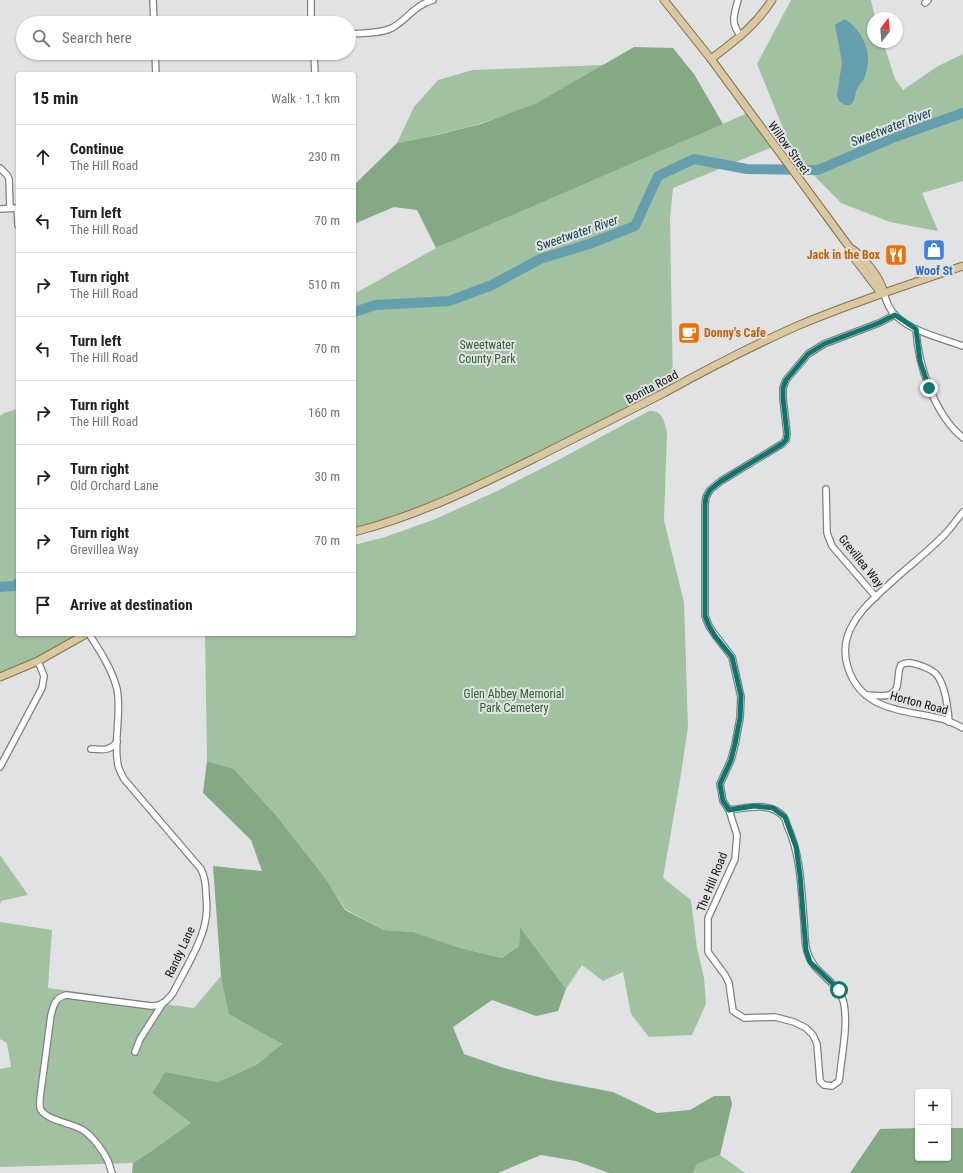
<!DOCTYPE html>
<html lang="en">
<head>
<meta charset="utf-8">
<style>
  body { margin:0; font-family:"Roboto Condensed",sans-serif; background:#f2f2f2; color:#202124 }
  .controls { position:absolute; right:12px; bottom:12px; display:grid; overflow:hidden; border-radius:4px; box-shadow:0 1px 3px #0004 }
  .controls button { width:36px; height:36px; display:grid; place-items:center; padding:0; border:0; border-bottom:1px solid #e0e0e0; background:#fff; color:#202124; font:20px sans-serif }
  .compass { position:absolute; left:867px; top:12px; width:36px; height:36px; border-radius:50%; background:#fff; box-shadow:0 1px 3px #0004; rotate:16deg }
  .stop { position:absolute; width:12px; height:12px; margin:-9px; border:3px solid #0f766e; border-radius:50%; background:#fff }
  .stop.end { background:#0f766e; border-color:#fff; box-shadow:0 1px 4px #0008 }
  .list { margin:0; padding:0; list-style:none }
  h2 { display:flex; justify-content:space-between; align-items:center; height:52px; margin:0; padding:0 16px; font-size:17px }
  h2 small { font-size:13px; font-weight:400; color:#757577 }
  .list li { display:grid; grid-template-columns:26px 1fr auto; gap:12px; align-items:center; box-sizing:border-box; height:64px; padding:0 16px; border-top:1px solid #e0e0e0 }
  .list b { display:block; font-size:15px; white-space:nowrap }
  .list p { margin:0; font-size:13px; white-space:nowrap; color:#757577 }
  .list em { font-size:13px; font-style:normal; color:#757577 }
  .icon { flex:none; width:22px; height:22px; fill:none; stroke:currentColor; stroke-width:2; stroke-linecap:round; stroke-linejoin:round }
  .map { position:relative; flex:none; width:963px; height:1173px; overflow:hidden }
  .search { position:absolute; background:#fff; box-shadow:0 1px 3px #0004; left:16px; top:16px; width:340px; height:44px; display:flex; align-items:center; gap:10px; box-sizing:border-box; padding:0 14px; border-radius:22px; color:#757577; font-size:15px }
  .panel { position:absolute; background:#fff; box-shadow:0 1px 3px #0004; left:16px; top:72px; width:340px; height:564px; border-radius:4px }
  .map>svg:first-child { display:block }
  .green { fill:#a1c1a1 }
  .forest { fill:#85a885 }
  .water { fill:#659fae }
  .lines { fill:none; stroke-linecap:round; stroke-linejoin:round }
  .river { stroke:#659fae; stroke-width:10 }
  .minor-casing { stroke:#7f8082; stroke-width:8 }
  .major-casing { stroke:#837147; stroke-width:9 }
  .minor { stroke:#fff; stroke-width:5.5 }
  .major { stroke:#d9c8a1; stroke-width:7 }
  .route { stroke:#0f766e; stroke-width:5 }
  .labels { text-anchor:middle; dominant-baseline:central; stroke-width:4; stroke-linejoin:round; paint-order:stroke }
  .street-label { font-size:12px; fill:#121213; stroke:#e1e2e4 }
  .food-label { font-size:12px; font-weight:bold; fill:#c56008; stroke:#e1e2e4; text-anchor:end }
  .shop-label { font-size:12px; font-weight:bold; fill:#366cbe; stroke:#e1e2e4 }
  .park-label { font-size:12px; fill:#2f6232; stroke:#e1e2e4 }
  .water-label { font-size:13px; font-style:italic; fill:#124652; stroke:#e1e2e4 }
</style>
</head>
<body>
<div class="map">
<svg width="963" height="1173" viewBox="0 0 963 1173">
  <rect width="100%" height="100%" fill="#e1e2e4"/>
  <g class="green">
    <polygon points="791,0 871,0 875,18 873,18 873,42 883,42 895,79 903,90 938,66 963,54 963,181 922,193 938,231 890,222 841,203 794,155 757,64"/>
    <path d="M603,65C582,77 558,94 537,103C492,123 444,134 397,143L414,107L438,80L473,70Z"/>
    <polygon points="750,112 775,146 673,188 670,219 673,389 452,498 354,533 354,294 436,248"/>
    <polygon points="18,409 18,634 85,634 0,677 0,416 4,413"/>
    <path d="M649,411C663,410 664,421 667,432L664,520L684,603L688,727L681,774L663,878L691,900L697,948L704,978L706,1004L692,1035L649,1037L631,1014L623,972L603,981L582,965L566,989L520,927L519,946L502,958L460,948L413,932L384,930L345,909L326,879L275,814L234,769L207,761L205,634H354V545L385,537L433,520L495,492L562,458Z"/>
    <polygon points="0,855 28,895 1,901 0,905"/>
    <polygon points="0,922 52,930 48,988 194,1008 221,976 232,1015 282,1044 256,1065 218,1082 165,1072 152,1093 192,1123 150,1152 133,1163 0,1167 0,1069 11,1067 7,1043 0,1039"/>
    <polygon points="720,1155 745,1173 693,1173 697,1164"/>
  </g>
  <g class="forest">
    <polygon points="634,47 673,48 694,74 723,124 436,248 417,210 394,207 354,224 354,185 397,143 437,135 481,124 537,103"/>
    <polygon points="207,761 234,769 275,814 326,879 345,910 384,930 413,932 460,948 502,958 519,946 520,927 566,989 558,1011 536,1016 492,1000 453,1027 464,1054 504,1068 550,1080 613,1092 657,1113 690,1110 714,1096 730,1096 732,1104 720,1155 697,1164 693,1173 609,1173 576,1161 541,1155 498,1173 132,1173 133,1163 150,1152 191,1123 152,1093 165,1072 218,1082 256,1065 282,1044 229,1014 221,976 213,866 262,871 251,840 203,793"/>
    <polygon points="918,1128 918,1158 948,1158 948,1128 963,1128 963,1173 850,1173 880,1129"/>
  </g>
  <path class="water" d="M845,19C863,31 874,54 865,76C864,81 859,84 857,89C854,95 856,101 850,105H845L839,101L837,95L842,62L835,25Z"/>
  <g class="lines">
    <g class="river">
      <polyline points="354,312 376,305 449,301 492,285 540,259 589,244 635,226 658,176 694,159 747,169 818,170 895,137 963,113"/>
      <polyline points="0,587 14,586 18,583"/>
    </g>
    <g class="minor-casing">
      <g id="minor">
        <polyline points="153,0 154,23"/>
        <polyline points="311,0 311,23"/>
        <path d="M738,0C734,15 730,23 741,36"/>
        <polyline points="925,3 928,0"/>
        <path d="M349,34C363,33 379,34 392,28C408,19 413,6 433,0"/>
        <polyline points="155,53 156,74"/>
        <polyline points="314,53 315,74"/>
        <polyline points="0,168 7,175 9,179 10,208"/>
        <polyline points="17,208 18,225"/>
        <polyline points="0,209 18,208"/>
        <path d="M884,293C886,301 889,309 895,315C912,332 941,338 963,346"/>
        <path d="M916,329C918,365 934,414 963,438"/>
        <polyline points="826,489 827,533 832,546 876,597"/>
        <path d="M963,512C957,519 952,527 946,533C931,549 913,563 896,578C881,592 863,606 853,624C836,652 849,687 876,702C896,712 917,713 938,718C946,719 955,724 963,728"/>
        <path d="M89,634C100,651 112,669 117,689C122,714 113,740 118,765C119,770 122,775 124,779L201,869C205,877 206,886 206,895C207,904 207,915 205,923C201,944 183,973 173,993C167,1001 162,1006 151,1006L66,995C55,998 54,1004 51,1015L40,1098C40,1102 39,1107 41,1110C48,1121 72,1123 83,1130C93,1137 103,1150 108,1161C110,1165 110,1169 112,1173"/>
        <path d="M866,695C881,695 897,701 898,680C899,674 898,670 901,665C908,661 912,663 919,665C925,667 931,669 936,674C945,684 948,708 949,722"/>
        <path d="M91,749C102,750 110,751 117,742"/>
        <polyline points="0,767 42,688 44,676 38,661"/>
        <path d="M729,810C748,808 770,801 784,817C786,819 786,822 787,825C801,855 801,888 804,920C805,930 804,941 807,951C813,975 839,980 844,1004C848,1026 842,1053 840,1074L839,1081L832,1086L824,1085L820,1081L817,1044L813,1035L806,1028L794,1022L775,1017L744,1018L733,1011L729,983L725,975L708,952V918L735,859L737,835L729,810L723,801L720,784L731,760L735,745L740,718L741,697L732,657L715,635L709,626L705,616V505L706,497L710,490L721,481L782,444L786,440L787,434L783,398V388L786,380L808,354L824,344L879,323L895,315"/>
        <polyline points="135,1052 140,1039 163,1003"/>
      </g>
    </g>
    <g class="major-casing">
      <g id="major">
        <polyline points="664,0 711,59 850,248 852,255 878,289 884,293"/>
        <path d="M711,59C736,40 755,26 772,0"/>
        <path d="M850,248C863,255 881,279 884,293"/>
        <path d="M354,532C420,515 478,486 539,456C581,435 622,414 664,393C707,369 752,346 797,326C851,303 907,285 963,266"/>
        <polyline points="0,677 38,661 86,634"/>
      </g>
    </g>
    <use href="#minor" class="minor"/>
    <use href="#major" class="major"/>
  </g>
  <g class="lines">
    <polyline class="route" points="839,990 810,962 806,950 800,875 796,847 785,817 773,808 754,806 729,810 723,801 720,784 731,760 735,744 740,718 741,696 732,657 715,636 709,626 705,616 705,505 706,497 710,490 721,481 782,444 786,440 787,434 783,398 783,388 786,380 808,354 824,344 879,323 895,315 916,329 920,361 929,388"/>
  </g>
  <defs>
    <g id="shop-square" transform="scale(1.15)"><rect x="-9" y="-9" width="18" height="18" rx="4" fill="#3f7fe0" stroke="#e1e2e4"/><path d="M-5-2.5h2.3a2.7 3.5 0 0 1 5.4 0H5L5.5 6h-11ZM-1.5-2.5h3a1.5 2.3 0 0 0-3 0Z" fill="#fff"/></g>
    <g id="restaurant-square" transform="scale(1.15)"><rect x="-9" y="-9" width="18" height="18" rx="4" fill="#e8710a" stroke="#e1e2e4"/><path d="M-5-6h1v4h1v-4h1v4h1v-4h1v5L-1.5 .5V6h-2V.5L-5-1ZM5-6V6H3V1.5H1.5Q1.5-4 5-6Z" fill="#fff"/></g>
    <g id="cafe-square" transform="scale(1.15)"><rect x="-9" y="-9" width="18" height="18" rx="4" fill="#e8710a" stroke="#e1e2e4"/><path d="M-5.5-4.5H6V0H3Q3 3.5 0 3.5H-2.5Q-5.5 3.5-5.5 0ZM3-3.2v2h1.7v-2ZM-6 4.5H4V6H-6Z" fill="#fff"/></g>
  </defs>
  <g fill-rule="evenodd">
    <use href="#shop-square" x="934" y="250"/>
    <use href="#restaurant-square" x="896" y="255"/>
    <use href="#cafe-square" x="689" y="333"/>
  </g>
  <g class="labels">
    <g class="street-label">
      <text transform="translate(789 148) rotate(54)">Willow Street</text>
      <text transform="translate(652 387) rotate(-28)">Bonita Road</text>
      <text transform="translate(861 561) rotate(51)">Grevillea Way</text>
      <text transform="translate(919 703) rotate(15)">Horton Road</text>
      <text transform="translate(712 882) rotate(-68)">The Hill Road</text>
      <text transform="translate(180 952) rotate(-65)">Randy Lane</text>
    </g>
    <g class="food-label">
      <text x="880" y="255">Jack in the Box</text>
      <text x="704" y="333" text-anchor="start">Donny's Cafe</text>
    </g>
    <g class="shop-label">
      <text x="934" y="271">Woof St</text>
    </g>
    <g class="park-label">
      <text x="487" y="345">Sweetwater<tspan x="487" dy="14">County Park</tspan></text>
      <text x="514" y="694">Glen Abbey Memorial<tspan x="514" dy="14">Park Cemetery</tspan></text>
    </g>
    <g class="water-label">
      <text transform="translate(891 127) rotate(-21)">Sweetwater River</text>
      <text transform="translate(577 233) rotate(-19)">Sweetwater River</text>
    </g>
  </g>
</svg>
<div class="controls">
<button>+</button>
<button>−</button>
</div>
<svg class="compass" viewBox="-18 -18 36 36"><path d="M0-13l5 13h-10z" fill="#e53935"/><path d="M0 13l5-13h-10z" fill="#757577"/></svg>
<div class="stop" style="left:839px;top:990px"></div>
<div class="stop end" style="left:929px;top:388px"></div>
<div class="search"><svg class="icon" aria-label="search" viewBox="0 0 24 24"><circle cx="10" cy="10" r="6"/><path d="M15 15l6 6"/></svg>Search here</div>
<section class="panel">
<h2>15 min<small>Walk · 1.1 km</small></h2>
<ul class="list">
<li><svg class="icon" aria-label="ahead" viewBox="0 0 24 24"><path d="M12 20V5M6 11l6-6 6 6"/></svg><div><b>Continue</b><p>The Hill Road</p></div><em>230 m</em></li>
<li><svg class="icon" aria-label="left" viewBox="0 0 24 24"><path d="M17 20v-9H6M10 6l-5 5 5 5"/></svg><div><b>Turn left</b><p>The Hill Road</p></div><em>70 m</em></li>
<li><svg class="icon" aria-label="right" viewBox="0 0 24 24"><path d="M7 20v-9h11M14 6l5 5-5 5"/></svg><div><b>Turn right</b><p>The Hill Road</p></div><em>510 m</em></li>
<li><svg class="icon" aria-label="left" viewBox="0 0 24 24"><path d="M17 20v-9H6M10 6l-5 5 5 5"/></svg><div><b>Turn left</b><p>The Hill Road</p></div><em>70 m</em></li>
<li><svg class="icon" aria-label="right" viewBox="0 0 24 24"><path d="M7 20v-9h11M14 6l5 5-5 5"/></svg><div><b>Turn right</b><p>The Hill Road</p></div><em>160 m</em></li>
<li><svg class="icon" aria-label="right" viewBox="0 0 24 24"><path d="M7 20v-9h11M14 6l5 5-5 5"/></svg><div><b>Turn right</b><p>Old Orchard Lane</p></div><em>30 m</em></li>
<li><svg class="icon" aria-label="right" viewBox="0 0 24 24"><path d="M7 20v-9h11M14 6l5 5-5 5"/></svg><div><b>Turn right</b><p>Grevillea Way</p></div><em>70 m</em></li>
<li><svg class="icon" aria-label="arrive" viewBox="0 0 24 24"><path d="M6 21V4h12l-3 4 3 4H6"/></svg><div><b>Arrive at destination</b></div></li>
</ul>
</section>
</div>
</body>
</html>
